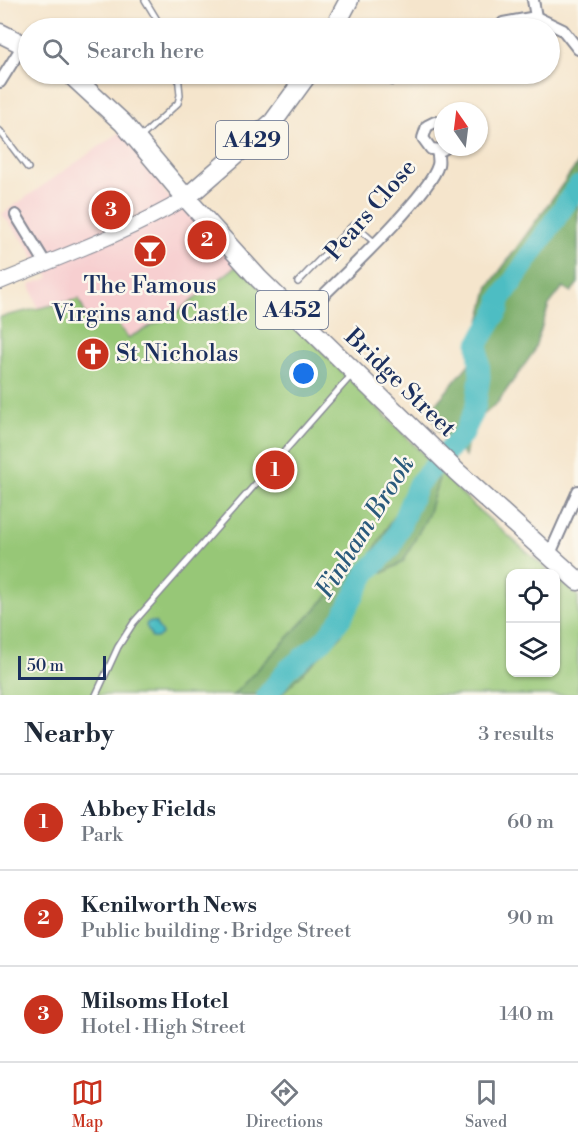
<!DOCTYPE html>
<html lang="en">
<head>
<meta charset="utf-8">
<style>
  body { margin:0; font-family:"Libre Bodoni",serif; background:#f6f6f7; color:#1f2937 }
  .controls { position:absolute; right:18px; bottom:18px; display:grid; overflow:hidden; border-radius:12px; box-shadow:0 2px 4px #0004 }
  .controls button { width:54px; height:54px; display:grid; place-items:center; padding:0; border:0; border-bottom:2px solid #e0e1e3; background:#fff; color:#1f2937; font:30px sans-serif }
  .compass { position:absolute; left:434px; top:102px; width:54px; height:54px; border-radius:50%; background:#fff; box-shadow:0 2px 4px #0004; rotate:346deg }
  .scale { position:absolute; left:18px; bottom:15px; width:88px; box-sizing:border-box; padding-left:6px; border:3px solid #1b2f5e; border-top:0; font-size:16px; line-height:21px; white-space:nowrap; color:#1b2f5e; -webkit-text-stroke:4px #fbf7ec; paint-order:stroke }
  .you { position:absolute; left:304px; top:374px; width:21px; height:21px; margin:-15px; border:4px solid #fff; border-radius:50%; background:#1a73e8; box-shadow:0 0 0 9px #1a73e833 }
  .badge { display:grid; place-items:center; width:39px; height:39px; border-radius:50%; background:#c8321e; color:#fff; font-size:20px; font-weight:700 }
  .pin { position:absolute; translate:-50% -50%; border:3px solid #fff; box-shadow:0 2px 6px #0006 }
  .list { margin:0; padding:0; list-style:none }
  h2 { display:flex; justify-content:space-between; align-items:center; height:78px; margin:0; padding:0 24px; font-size:26px }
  h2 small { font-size:20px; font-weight:400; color:#747a83 }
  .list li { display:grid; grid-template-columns:39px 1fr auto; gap:18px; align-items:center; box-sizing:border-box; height:96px; padding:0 24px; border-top:2px solid #e0e1e3 }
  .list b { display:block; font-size:22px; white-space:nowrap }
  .list p { margin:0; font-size:20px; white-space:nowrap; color:#747a83 }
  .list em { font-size:20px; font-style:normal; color:#747a83 }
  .icon { flex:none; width:33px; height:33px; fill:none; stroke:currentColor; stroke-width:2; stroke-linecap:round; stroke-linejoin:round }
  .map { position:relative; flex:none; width:578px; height:695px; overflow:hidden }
  .search { position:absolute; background:#fff; box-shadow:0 2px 4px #0004; left:18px; right:18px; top:18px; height:66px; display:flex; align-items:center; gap:15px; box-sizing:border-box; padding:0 21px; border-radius:33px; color:#747a83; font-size:22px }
  .sheet { height:366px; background:#fff }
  nav { display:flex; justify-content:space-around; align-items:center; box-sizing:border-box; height:84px; border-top:2px solid #e0e1e3; background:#fff; font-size:16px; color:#747a83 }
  nav a { display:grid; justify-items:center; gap:3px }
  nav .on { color:#c8321e }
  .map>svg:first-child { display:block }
  .built { fill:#f7cfd0 }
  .green { fill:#97c777; stroke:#597b6a; stroke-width:1.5 }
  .forest { fill:#79ac68; stroke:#4a6e63; stroke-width:1.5 }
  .water { fill:#4ebdc3; stroke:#347690; stroke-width:1.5 }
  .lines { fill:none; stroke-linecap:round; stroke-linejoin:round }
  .river { stroke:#4ebdc3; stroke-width:21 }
  .service-casing { stroke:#888a95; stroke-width:8 }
  .minor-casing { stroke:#888a95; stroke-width:14 }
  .tertiary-casing { stroke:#888a95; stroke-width:16 }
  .primary-casing { stroke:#888a95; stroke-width:21 }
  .service { stroke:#fff; stroke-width:5 }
  .minor { stroke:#fff; stroke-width:10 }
  .tertiary { stroke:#fff; stroke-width:14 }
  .primary { stroke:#fff; stroke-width:18 }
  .labels { text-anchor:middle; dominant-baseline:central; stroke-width:5; stroke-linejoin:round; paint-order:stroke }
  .shield { fill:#fbf7ec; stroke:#5e6b89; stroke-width:1.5 }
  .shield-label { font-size:22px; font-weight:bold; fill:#1b2f5e }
  .street-label { font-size:24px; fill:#1b2f5e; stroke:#fbf7ec }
  .poi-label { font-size:24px; fill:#1b2f5e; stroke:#fbf7ec }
  .water-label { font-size:26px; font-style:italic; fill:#2a5a7c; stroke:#fbf7ec }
</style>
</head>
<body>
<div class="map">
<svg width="578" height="695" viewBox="0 0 578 695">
  <rect width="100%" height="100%" fill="#fbf7ec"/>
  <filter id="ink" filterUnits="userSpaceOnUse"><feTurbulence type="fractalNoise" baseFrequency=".0167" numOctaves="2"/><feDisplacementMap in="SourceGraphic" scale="12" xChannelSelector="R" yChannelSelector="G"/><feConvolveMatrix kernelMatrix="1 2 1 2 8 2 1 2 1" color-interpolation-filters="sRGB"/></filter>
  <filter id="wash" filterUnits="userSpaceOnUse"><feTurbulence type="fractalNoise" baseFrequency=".008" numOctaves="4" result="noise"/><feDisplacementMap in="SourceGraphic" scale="24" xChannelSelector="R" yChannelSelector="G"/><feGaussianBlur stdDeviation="1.35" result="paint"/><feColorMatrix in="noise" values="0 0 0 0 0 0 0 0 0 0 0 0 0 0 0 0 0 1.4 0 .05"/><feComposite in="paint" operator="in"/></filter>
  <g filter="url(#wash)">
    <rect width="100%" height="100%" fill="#f5e5cc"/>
    <polygon class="built" points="123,130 160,176 165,193 190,213 238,265 176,313 127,338 117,323 111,326 90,325 67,302 38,309 30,284 49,278 42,260 34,260 31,250 2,214"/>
    <polygon class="green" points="238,265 474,506 551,573 510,574 510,672 556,672 556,577 578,596 578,695 0,695 0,317 79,299 90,325 104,317 111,326 117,323 128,338 176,313"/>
    <g class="forest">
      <polygon points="578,163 578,283 571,292 563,287 549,305 533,353 498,402 481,417 469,434 465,457 454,442 438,430 430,411 469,364 489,286"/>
      <polygon points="424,465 439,478 428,515 403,562 383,573 368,560"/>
      <polygon points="355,568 369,585 340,637 280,695 233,695"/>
    </g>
    <polygon class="water" points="148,622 155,622 162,634 157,638 152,638 146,625"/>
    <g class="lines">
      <polyline class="river" points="267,695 287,670 324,640 342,617 367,572 391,548 418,484 464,433 475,409 480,377 478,344 499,309 500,300 578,186"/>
    </g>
  </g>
  <g filter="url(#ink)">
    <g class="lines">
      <g class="service-casing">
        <g id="service">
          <polyline points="145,0 162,28"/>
          <polyline points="377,74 392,82 398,74"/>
          <polyline points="0,131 28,168"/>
          <polyline points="141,137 178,103 180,95 178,74"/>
          <polyline points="298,282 352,226 355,225 375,243"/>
          <polyline points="96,695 118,647 134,622 349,378"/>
        </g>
      </g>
      <g class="minor-casing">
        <g id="minor">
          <polyline points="533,0 536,17"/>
          <polyline points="503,23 536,17 563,30 578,49"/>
          <polyline points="0,82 23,45"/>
          <polyline points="443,124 435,122 427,126 423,138 431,149 442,150 447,147"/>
          <polyline points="16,215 46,264"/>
          <path d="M300,318C328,290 430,196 438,165C439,161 438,155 437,151"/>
          <polyline points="549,556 578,491"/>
        </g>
      </g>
      <g class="tertiary-casing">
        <path id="tertiary" d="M0,282C63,256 127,233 186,198"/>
      </g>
      <g class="primary-casing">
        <g id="primary">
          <polyline points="334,28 349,0"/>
          <polyline points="0,33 28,47"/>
          <polyline points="70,74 123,123 186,198 259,279 457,472 578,581"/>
          <polyline points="186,198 273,122 308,74"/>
        </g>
      </g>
      <use href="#service" class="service"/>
      <use href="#minor" class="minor"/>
      <use href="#tertiary" class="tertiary"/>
      <use href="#primary" class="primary"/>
    </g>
  </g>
  <defs>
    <g id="bar-disc" transform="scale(1.725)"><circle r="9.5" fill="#c8321e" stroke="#fbf7ec"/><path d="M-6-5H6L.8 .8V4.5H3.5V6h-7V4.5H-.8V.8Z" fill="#fff"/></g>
    <g id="church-disc" transform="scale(1.725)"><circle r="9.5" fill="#c8321e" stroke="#fbf7ec"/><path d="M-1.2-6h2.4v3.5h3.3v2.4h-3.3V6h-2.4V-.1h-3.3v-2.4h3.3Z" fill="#fff"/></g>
  </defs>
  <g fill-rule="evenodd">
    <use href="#bar-disc" x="150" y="251"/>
    <use href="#church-disc" x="93" y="354"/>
  </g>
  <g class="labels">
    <g class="shield">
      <rect x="216" y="121" width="72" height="38" rx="4.5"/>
      <rect x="256" y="291" width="72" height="38" rx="4.5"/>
    </g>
    <g class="shield-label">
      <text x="252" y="140">A429</text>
      <text x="292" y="310">A452</text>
    </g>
    <g class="street-label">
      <text transform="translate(371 210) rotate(-49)">Pears Close</text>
      <text transform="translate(400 383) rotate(44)">Bridge Street</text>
    </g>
    <g class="poi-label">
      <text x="150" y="286">The Famous<tspan x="150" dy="28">Virgins and Castle</tspan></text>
      <text x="116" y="354" text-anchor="start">St Nicholas</text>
    </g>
    <g class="water-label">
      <text transform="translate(365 527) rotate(-58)">Finham Brook</text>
    </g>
  </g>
</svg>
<div class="controls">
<button><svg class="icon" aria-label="locate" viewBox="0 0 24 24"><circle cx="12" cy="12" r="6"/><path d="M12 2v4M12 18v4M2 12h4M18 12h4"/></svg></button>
<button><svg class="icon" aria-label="layers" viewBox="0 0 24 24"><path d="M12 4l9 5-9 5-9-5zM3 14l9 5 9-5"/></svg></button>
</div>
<svg class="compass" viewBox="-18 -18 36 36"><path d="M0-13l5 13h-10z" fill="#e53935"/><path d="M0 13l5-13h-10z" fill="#747a83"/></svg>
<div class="scale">50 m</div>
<div class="you"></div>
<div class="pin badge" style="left:275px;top:470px">1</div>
<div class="pin badge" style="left:207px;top:240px">2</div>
<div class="pin badge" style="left:111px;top:210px">3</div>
<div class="search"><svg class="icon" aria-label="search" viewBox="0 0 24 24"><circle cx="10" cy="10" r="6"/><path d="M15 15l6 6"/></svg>Search here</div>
</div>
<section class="sheet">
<h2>Nearby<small>3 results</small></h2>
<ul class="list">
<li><span class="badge">1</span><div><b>Abbey Fields</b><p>Park</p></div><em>60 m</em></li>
<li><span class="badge">2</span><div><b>Kenilworth News</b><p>Public building · Bridge Street</p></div><em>90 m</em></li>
<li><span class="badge">3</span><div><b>Milsoms Hotel</b><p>Hotel · High Street</p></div><em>140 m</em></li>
</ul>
</section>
<nav>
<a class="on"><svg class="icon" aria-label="map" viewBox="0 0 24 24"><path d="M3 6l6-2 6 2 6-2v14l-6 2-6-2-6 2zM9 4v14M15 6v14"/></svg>Map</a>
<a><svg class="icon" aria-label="directions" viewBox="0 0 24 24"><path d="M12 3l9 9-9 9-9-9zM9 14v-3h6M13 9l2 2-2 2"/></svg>Directions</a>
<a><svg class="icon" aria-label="saved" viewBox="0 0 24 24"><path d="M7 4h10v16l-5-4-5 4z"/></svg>Saved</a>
</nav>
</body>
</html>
